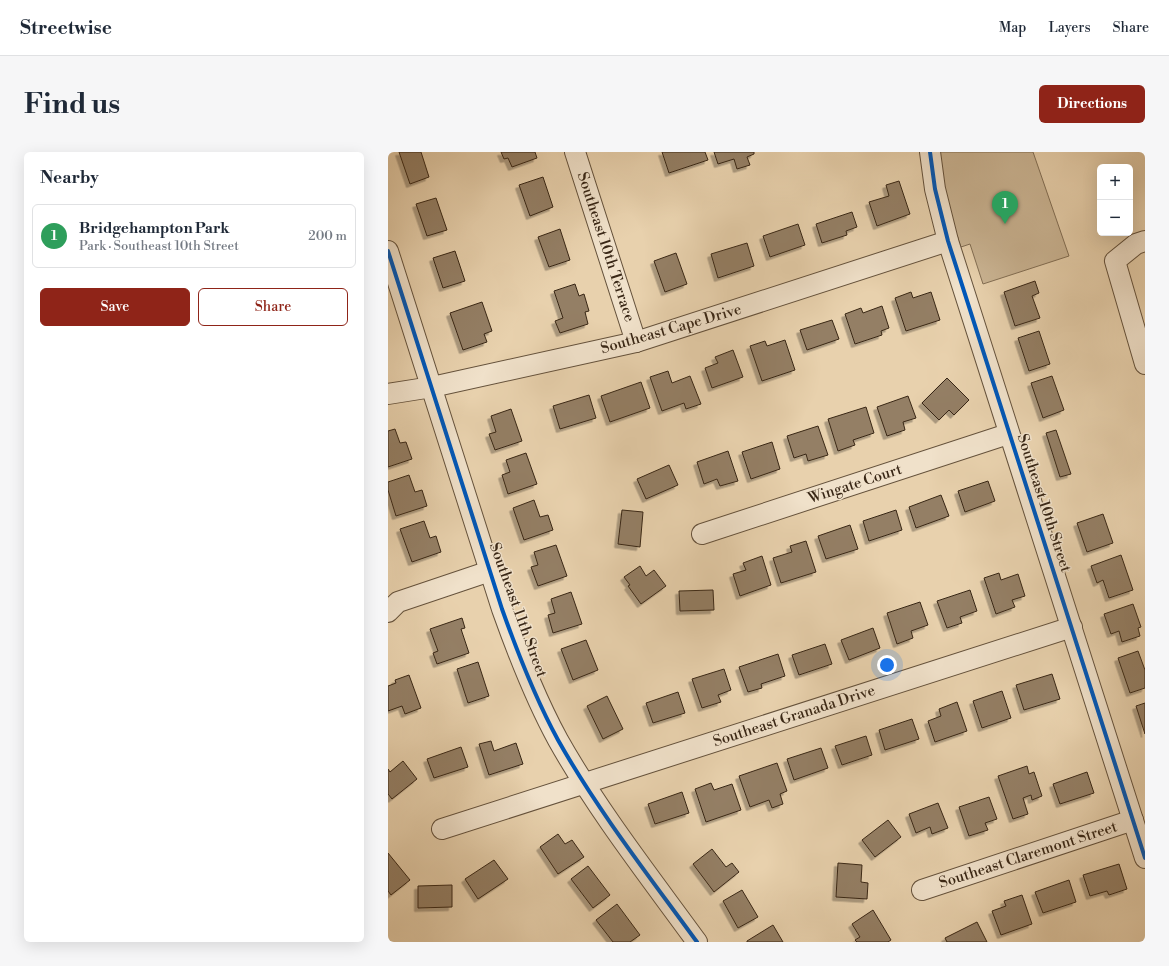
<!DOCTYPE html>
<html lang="en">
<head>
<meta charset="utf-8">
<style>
  body { margin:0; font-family:"Libre Bodoni",serif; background:#f6f6f7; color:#1f2937 }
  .controls { position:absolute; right:12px; top:12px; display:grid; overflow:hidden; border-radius:6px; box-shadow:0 4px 16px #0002 }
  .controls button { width:36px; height:36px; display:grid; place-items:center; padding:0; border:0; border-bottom:1px solid #e0e1e3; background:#fff; color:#1f2937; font:20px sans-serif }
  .you { position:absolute; left:499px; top:513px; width:14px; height:14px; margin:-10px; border:3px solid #fff; border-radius:50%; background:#1a73e8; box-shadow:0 0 0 6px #1a73e833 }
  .badge { display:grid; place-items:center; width:26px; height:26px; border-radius:50%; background:#8f2418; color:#fff; font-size:13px; font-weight:700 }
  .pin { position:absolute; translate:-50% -33px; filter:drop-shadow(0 1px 2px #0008) }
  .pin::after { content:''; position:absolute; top:21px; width:14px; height:12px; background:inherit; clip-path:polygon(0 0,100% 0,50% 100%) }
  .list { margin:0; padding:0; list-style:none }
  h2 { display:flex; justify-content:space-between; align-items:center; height:52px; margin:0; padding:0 16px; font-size:17px }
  h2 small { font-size:13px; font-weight:400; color:#747a83 }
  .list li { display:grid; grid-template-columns:26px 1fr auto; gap:12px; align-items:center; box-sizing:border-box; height:64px; margin:0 8px 8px; padding:0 8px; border:1px solid #e0e1e3; border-radius:6px }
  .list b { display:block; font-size:15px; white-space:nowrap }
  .list p { margin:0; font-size:13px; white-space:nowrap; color:#747a83 }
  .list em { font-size:13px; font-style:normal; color:#747a83 }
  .actions { display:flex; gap:8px; padding:12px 16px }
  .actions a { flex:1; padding:9px 0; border:1px solid #8f2418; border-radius:6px; text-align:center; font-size:14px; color:#8f2418 }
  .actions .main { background:#8f2418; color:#fff }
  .map { position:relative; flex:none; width:757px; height:790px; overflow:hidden; border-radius:6px }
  header { display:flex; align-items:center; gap:24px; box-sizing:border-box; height:56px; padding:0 20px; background:#fff; border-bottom:1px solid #e0e1e3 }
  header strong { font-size:19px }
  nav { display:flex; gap:22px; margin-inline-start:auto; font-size:14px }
  .intro { display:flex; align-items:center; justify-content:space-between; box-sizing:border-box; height:96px; padding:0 24px }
  h1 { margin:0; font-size:28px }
  .button { padding:10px 18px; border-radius:6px; background:#8f2418; color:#fff; font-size:14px; font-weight:700 }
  main { display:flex; gap:24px; padding:0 24px }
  aside { flex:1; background:#fff; border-radius:6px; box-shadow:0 4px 16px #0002 }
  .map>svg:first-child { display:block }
  .green { fill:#cab493; stroke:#826e54 }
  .building { fill:#947f65; stroke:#392716; filter:url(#shadow) }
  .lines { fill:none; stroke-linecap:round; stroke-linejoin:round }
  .minor-casing { stroke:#65523c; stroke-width:22 }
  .minor { stroke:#f0e1ca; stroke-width:20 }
  .cycleway-casing { stroke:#f0e1ca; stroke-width:6 }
  .cycleway { stroke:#0057b8; stroke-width:4 }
  .labels { text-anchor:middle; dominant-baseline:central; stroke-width:3; stroke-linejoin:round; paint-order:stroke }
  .street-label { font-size:15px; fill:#392716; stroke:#f0e1ca }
</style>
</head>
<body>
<header>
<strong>Streetwise</strong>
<nav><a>Map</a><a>Layers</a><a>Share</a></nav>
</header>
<div class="intro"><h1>Find us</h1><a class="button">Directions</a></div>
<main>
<aside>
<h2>Nearby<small></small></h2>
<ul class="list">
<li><span class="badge" style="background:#2e9e5b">1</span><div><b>Bridgehampton Park</b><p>Park · Southeast 10th Street</p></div><em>200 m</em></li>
</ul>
<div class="actions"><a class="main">Save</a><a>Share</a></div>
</aside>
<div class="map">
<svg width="757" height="790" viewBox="0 0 757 790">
  <defs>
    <filter id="shadow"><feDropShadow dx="-3.5" dy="3.5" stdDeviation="0" flood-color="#0004"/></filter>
  </defs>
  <rect width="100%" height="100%" fill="#e8d1ad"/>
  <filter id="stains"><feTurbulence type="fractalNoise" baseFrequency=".005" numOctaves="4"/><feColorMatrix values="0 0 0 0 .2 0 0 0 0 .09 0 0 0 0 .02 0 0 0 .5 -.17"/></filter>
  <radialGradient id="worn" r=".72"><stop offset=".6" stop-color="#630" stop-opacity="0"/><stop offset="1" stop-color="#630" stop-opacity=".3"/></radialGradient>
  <path class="green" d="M551,0H645L681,104L595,132L582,92L573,95C561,65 556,32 551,0Z"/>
  <g class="building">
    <polygon points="11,0 33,0 41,25 22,32"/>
    <polygon points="113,0 147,0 149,6 124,15 120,6 116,7"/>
    <polygon points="274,0 317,0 320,8 281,21"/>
    <polygon points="326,0 366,0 366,2 359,5 362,13 349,17 346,7 330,12"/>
    <polygon points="155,25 165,55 142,64 131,33"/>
    <polygon points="511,29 522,62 489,74 481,50 501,44 498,33"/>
    <polygon points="48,46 59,78 39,84 28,52"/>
    <polygon points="464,60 469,75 458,79 459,83 434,91 428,72"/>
    <polygon points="410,72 417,93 382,105 375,84"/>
    <polygon points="172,77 182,108 161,115 150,85"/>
    <polygon points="359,91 366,114 330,126 323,102"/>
    <polygon points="67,99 77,129 55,136 45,106"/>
    <polygon points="288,101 299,132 277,140 266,109"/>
    <polygon points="647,129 651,141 644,144 652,166 627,174 616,140"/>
    <polygon points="187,132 191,144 196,142 201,159 197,160 200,172 172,181 167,169 175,166 166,139"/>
    <polygon points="523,140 525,146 543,140 552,168 518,179 507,146"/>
    <polygon points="94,150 104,179 96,182 99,190 75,198 62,161"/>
    <polygon points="494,154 501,176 493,179 494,183 467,192 457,162 473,156 475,161"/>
    <polygon points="444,168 451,187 419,198 412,178"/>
    <polygon points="651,179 662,212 641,219 630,186"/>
    <polygon points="397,188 407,218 374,229 362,194 377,189 379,194"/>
    <polygon points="345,198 355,225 324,236 317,216 330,211 327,205"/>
    <polygon points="280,219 284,231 302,224 313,252 298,257 296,251 274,259 262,225"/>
    <polygon points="664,224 676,258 655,266 643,231"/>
    <polygon points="559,226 581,248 566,263 561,258 551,268 534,251"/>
    <polygon points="253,230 262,256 222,270 213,244"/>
    <polygon points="201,243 208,266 172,277 165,254"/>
    <polygon points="520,244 528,266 515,270 517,278 499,284 489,255"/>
    <polygon points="478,255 486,281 465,288 467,293 450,299 440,267"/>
    <polygon points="123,257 134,289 107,298 101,282 108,280 103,264"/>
    <polygon points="430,274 440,303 420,309 418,302 406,306 399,284"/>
    <polygon points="7,277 12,291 18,290 24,307 0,315 0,279"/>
    <polygon points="668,278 683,322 672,325 658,281"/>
    <polygon points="384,290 392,317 363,327 354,300"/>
    <polygon points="340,299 350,329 332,334 329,327 316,332 309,310"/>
    <polygon points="138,301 149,332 120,342 114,323 122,320 118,308"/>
    <polygon points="281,313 290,333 258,347 249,327"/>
    <polygon points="21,323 27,340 34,338 39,354 8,364 0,338 0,330"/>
    <polygon points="600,329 607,349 577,360 570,339"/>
    <polygon points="553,343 561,364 528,376 521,355"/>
    <polygon points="146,348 152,365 160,363 165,378 136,388 125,356"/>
    <polygon points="234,358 255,360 252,395 230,392"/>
    <polygon points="508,358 514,378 481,389 475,369"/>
    <polygon points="715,362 725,391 699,400 689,371"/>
    <polygon points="36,369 42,386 48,384 53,400 24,410 12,377"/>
    <polygon points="462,373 470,397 438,407 430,384"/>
    <polygon points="418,389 428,420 393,431 385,406 404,400 402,394"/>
    <polygon points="168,393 179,424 150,434 143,415 150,413 146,400"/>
    <polygon points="733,403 745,438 721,446 715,428 709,431 703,414"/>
    <polygon points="374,404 383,433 352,444 345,422 358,418 355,411"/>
    <polygon points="252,414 258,424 266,418 278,434 253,452 240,434 242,433 236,425"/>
    <polygon points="611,421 613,428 630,422 637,444 624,448 627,455 608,462 596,426"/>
    <polygon points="325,438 326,458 292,459 291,439"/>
    <polygon points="582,438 589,459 572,465 574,471 559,476 549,449"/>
    <polygon points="183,440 194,472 165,481 160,463 167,461 163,447"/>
    <polygon points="532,450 540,473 523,479 525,486 509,492 499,461"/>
    <polygon points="745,452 753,475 750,476 752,484 734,490 731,479 723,482 716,462"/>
    <polygon points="74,466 77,476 73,477 81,501 49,512 45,501 50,499 42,477"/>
    <polygon points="485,476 492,496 461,508 453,488"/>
    <polygon points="198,488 210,518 185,528 173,497"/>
    <polygon points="437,492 444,512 411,523 404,503"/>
    <polygon points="750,499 757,518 757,536 742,541 730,506"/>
    <polygon points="390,502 397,524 373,532 374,536 360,540 351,515"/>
    <polygon points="90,510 101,544 80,551 69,517"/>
    <polygon points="336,517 343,538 330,543 333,550 314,556 304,527"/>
    <polygon points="664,522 672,547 636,558 628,533"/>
    <polygon points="21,523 33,556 17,562 14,554 0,559 0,534 8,531 7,528"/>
    <polygon points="614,539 623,566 594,576 585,549"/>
    <polygon points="290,540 297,561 265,571 258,551"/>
    <polygon points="219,544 235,577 215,587 199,554"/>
    <polygon points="569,550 579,579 547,590 540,569 553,564 551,557"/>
    <polygon points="757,551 757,582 748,554"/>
    <polygon points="524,567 531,587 497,598 491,578"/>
    <polygon points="478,584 484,603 454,613 447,594"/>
    <polygon points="103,589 106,599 128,591 135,612 101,623 91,592"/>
    <polygon points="73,595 80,615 46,626 39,607"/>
    <polygon points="433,596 440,616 406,628 399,607"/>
    <polygon points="15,609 29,627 4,647 0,642 0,617 2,620"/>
    <polygon points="389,611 399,639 392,642 395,652 384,656 381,648 362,655 351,624"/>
    <polygon points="639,614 641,622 646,620 654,644 644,648 643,643 635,646 640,662 625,667 610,624"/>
    <polygon points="699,620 706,641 672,652 665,632"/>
    <polygon points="323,631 326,638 344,632 353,658 318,670 307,637"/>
    <polygon points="294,640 301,661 267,672 260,652"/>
    <polygon points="601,645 609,667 597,671 600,678 581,684 571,655"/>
    <polygon points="550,651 560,676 544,682 542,675 528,681 521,662"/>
    <polygon points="500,668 513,685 487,705 474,688"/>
    <polygon points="170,682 177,692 184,688 196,705 170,722 152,695"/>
    <polygon points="324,697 338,715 344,711 351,720 326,740 305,712"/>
    <polygon points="0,701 22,728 3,743 0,739"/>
    <polygon points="106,708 120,727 90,747 77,727"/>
    <polygon points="450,711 474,713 473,730 480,731 479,747 448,745"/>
    <polygon points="731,712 739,737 721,743 719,739 702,744 695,723"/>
    <polygon points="200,714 222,743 205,756 183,727"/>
    <polygon points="681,728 688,750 655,761 647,740"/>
    <polygon points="64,733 64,755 30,756 30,734"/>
    <polygon points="354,738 370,765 350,776 335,749"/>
    <polygon points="634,743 644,772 613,783 604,759 618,754 616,749"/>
    <polygon points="229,752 252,783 242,790 225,790 208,768"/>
    <polygon points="485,758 503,788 500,790 469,790 467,788 472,785 464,772"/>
    <polygon points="589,770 599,790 559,790 557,786"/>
    <polygon points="385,773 395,790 359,790 359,789"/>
  </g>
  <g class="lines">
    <g class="minor-casing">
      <g id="minor">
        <polyline points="187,0 248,190"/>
        <polyline points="542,0 547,37 560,89 757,706"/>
        <polyline points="757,89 748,92 727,109 757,212"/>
        <path d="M0,99L114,457C130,502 147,546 170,588C210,659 261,724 309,790"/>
        <polyline points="0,242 44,235 248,190 560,89"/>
        <polyline points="314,382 620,282"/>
        <polyline points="0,460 10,450 102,419"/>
        <polyline points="54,677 684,475"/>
        <polyline points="534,738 745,668"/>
      </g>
    </g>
    <use href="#minor" class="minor"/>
    <g class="cycleway-casing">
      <g id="cycleway">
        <polyline points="542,0 547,37 560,89 757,706"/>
        <path d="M0,99L114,457C130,502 147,546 170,588C210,659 261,724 309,790"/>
      </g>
    </g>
    <use href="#cycleway" class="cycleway"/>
  </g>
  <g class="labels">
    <g class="street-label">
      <text transform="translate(218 95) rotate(72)">Southeast 10th Terrace</text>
      <text transform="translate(283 177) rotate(-16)">Southeast Cape Drive</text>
      <text transform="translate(467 332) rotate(-18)">Wingate Court</text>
      <text transform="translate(656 351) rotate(72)">Southeast 10th Street</text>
      <text transform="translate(130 458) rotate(70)">Southeast 11th Street</text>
      <text transform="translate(406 564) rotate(-18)">Southeast Granada Drive</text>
      <text transform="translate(640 703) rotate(-18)">Southeast Claremont Street</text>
    </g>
  </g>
  <rect width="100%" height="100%" filter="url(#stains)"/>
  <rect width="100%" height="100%" fill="url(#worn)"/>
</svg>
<div class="controls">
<button>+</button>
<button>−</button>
</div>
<div class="you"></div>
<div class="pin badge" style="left:617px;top:72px;background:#2e9e5b">1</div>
</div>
</main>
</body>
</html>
